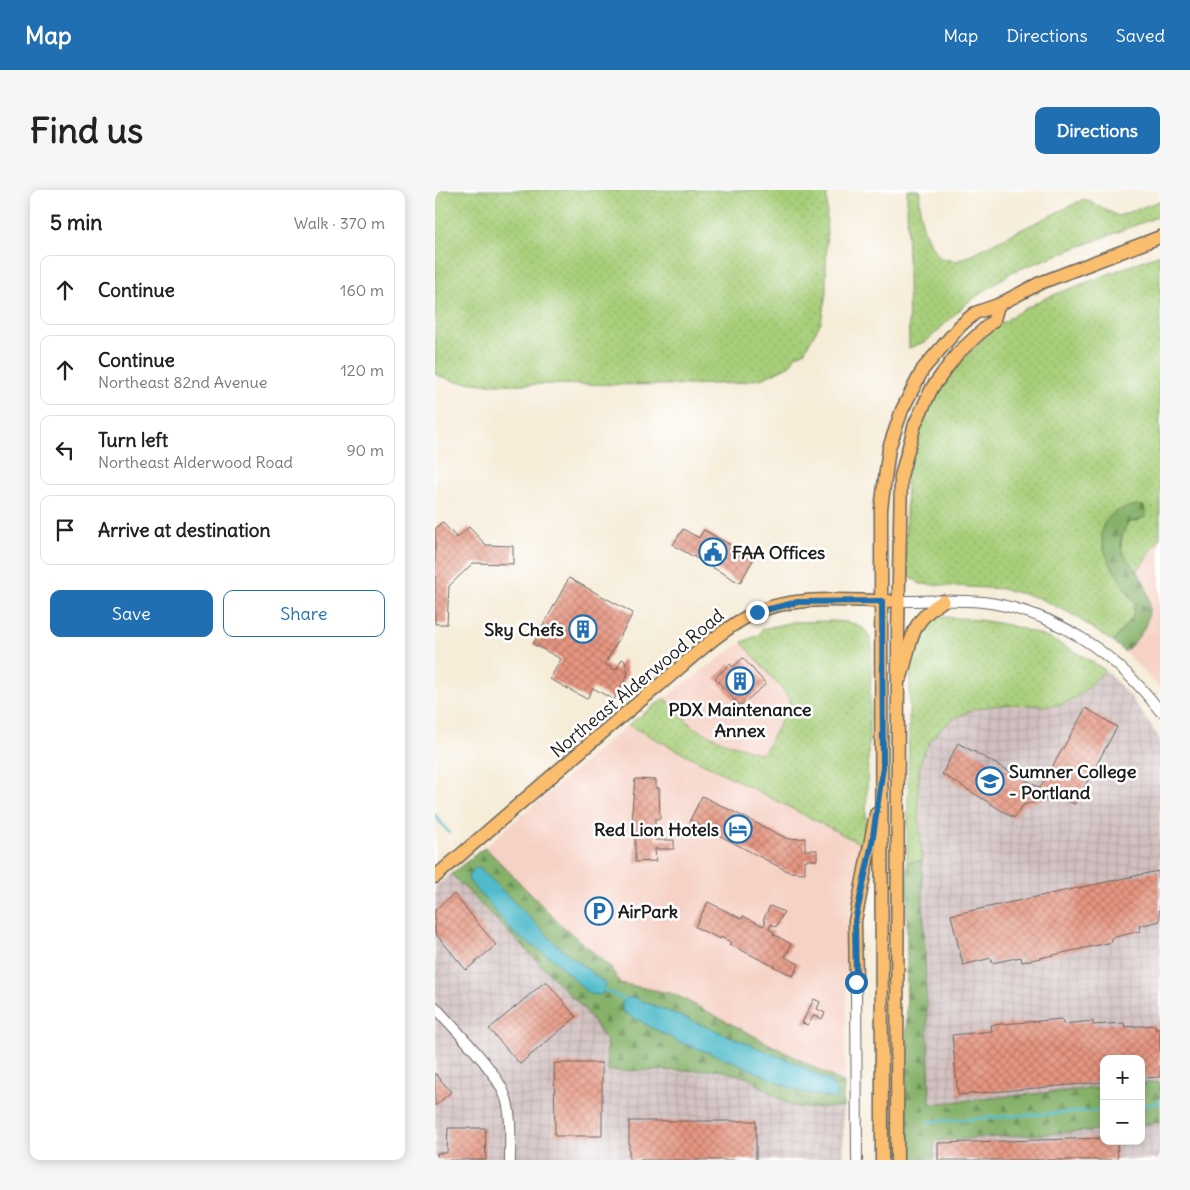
<!DOCTYPE html>
<html lang="en">
<head>
<meta charset="utf-8">
<style>
  body { margin:0; font-family:Delius,sans-serif; background:#f6f6f6; color:#222 }
  .controls { position:absolute; right:15px; bottom:15px; display:grid; overflow:hidden; border-radius:10px; box-shadow:0 2px 12px #0003 }
  .controls button { width:45px; height:45px; display:grid; place-items:center; padding:0; border:0; border-bottom:1px solid #e0e0e0; background:#fff; color:#222; font:25px sans-serif }
  .stop { position:absolute; width:15px; height:15px; margin:-11px; border:4px solid #1f6fb2; border-radius:50%; background:#fff }
  .stop.end { background:#1f6fb2; border-color:#fff; box-shadow:0 1px 5px #0008 }
  .list { margin:0; padding:0; list-style:none }
  h2 { display:flex; justify-content:space-between; align-items:center; height:65px; margin:0; padding:0 20px; font-size:21px }
  h2 small { font-size:16px; font-weight:400; color:#767676 }
  .list li { display:grid; grid-template-columns:32px 1fr auto; gap:15px; align-items:center; box-sizing:border-box; height:70px; margin:0 10px 10px; padding:0 10px; border:1px solid #e0e0e0; border-radius:10px }
  .list b { display:block; font-size:19px; white-space:nowrap }
  .list p { margin:0; font-size:16px; white-space:nowrap; color:#767676 }
  .list em { font-size:16px; font-style:normal; color:#767676 }
  .actions { display:flex; gap:10px; padding:15px 20px }
  .actions a { flex:1; padding:11px 0; border:1px solid #1f6fb2; border-radius:10px; text-align:center; font-size:18px; color:#1f6fb2 }
  .actions .main { background:#1f6fb2; color:#fff }
  .icon { flex:none; width:28px; height:28px; fill:none; stroke:currentColor; stroke-width:2; stroke-linecap:round; stroke-linejoin:round }
  .map { position:relative; flex:none; width:725px; height:970px; overflow:hidden; border-radius:10px }
  header { display:flex; align-items:center; gap:30px; box-sizing:border-box; height:70px; padding:0 25px; background:#1f6fb2; color:#fff }
  header strong { font-size:24px }
  nav { display:flex; gap:28px; margin-inline-start:auto; font-size:18px }
  .intro { display:flex; align-items:center; justify-content:space-between; box-sizing:border-box; height:120px; padding:0 30px }
  h1 { margin:0; font-size:35px }
  .button { padding:12px 22px; border-radius:10px; background:#1f6fb2; color:#fff; font-size:18px; font-weight:700 }
  main { display:flex; gap:30px; padding:0 30px }
  aside { flex:1; background:#fff; border-radius:10px; box-shadow:0 2px 12px #0003 }
  .map>svg:first-child { display:block }
  .built { fill:#f6d1c5 }
  .industrial { fill:url(#industrial-grid) }
  .grass { fill:url(#grass-dots); stroke:#62754a }
  .forest { fill:url(#forest-firs); stroke:#506642 }
  .water { fill:#4fbbca; stroke:#366c73 }
  .lines { fill:none; stroke-linecap:round; stroke-linejoin:round }
  .stream { stroke:#4fbbca; stroke-width:2.5 }
  .building { fill:url(#building-cross-hatch) }
  .minor-casing { stroke:#68655e; stroke-width:12 }
  .major-casing { stroke:#68655e; stroke-width:15 }
  .minor { stroke:#fff; stroke-width:10 }
  .major { stroke:#fbbd6e; stroke-width:12 }
  .route { stroke:#1f6fb2; stroke-width:6 }
  .labels { text-anchor:middle; dominant-baseline:central; stroke-width:5; stroke-linejoin:round; paint-order:stroke }
  .poi-label { font-size:18px; font-weight:bold; fill:#1c1c1c; stroke:#fff; text-anchor:start }
  .street-label { font-size:18px; fill:#1c1c1c; stroke:#fff }
</style>
</head>
<body>
<header>
<strong>Map</strong>
<nav><a>Map</a><a>Directions</a><a>Saved</a></nav>
</header>
<div class="intro"><h1>Find us</h1><a class="button">Directions</a></div>
<main>
<aside>
<h2>5 min<small>Walk · 370 m</small></h2>
<ul class="list">
<li><svg class="icon" aria-label="ahead" viewBox="0 0 24 24"><path d="M12 20V5M6 11l6-6 6 6"/></svg><div><b>Continue</b></div><em>160 m</em></li>
<li><svg class="icon" aria-label="ahead" viewBox="0 0 24 24"><path d="M12 20V5M6 11l6-6 6 6"/></svg><div><b>Continue</b><p>Northeast 82nd Avenue</p></div><em>120 m</em></li>
<li><svg class="icon" aria-label="left" viewBox="0 0 24 24"><path d="M17 20v-9H6M10 6l-5 5 5 5"/></svg><div><b>Turn left</b><p>Northeast Alderwood Road</p></div><em>90 m</em></li>
<li><svg class="icon" aria-label="arrive" viewBox="0 0 24 24"><path d="M6 21V4h12l-3 4 3 4H6"/></svg><div><b>Arrive at destination</b></div></li>
</ul>
<div class="actions"><a class="main">Save</a><a>Share</a></div>
</aside>
<div class="map">
<svg width="725" height="970" viewBox="0 0 725 970">
  <defs>
    <pattern id="industrial-grid" width="8" height="8" patternUnits="userSpaceOnUse" patternTransform="scale(1.25)"><rect width="8" height="8" fill="#d1bfbf"/><path d="M0 4h8M4 0v8" fill="none" stroke="#b3a4a4"/></pattern>
    <pattern id="grass-dots" width="8" height="8" patternUnits="userSpaceOnUse" patternTransform="scale(1.25)"><rect width="8" height="8" fill="#a7ce79"/><path d="M2 2h.1M6 6h.1" fill="none" stroke="#8fb068" stroke-width="1.8" stroke-linecap="round"/></pattern>
    <pattern id="forest-firs" width="22" height="20" patternUnits="userSpaceOnUse" patternTransform="scale(1.25)"><rect width="22" height="20" fill="#85b169"/><path d="M5 1l3.5 6h-7zM16 11l3.5 6h-7z" fill="#6c8f56"/></pattern>
    <pattern id="building-cross-hatch" width="8" height="8" patternUnits="userSpaceOnUse" patternTransform="scale(1.25)"><rect width="8" height="8" fill="#e79681"/><path d="M0 0l8 8M0 8l8-8" fill="none" stroke="#ba7a69"/></pattern>
  </defs>
  <rect width="100%" height="100%" fill="#fff"/>
  <filter id="ink" filterUnits="userSpaceOnUse"><feTurbulence type="fractalNoise" baseFrequency=".02" numOctaves="2"/><feDisplacementMap in="SourceGraphic" scale="10" xChannelSelector="R" yChannelSelector="G"/><feConvolveMatrix kernelMatrix="1 2 1 2 8 2 1 2 1" color-interpolation-filters="sRGB"/></filter>
  <filter id="wash" filterUnits="userSpaceOnUse"><feTurbulence type="fractalNoise" baseFrequency=".0096" numOctaves="4" result="noise"/><feDisplacementMap in="SourceGraphic" scale="20" xChannelSelector="R" yChannelSelector="G"/><feGaussianBlur stdDeviation="1.12" result="paint"/><feColorMatrix in="noise" values="0 0 0 0 0 0 0 0 0 0 0 0 0 0 0 0 0 1.4 0 .05"/><feComposite in="paint" operator="in"/></filter>
  <g filter="url(#wash)">
    <rect width="100%" height="100%" fill="#f6ecd8"/>
    <g class="built">
      <polygon points="725,348 725,498 690,462 707,442 713,429 715,411 711,398 702,381"/>
      <polygon points="307,452 355,509 354,515 330,561 326,564 287,551 258,537 230,508"/>
      <polygon points="193,535 430,656 414,728 409,893 239,805 185,793 176,778 123,732 50,657"/>
    </g>
    <g class="industrial">
      <polygon points="670,480 696,507 725,549 725,892 706,893 706,869 669,869 669,897 495,914 484,586 487,569 493,553 505,539 526,524 538,519 559,516 611,516 645,505"/>
      <polygon points="16,684 149,819 171,850 174,881 284,880 313,888 372,918 408,917 409,970 0,970 0,697"/>
      <polygon points="725,932 725,970 499,970 499,951 669,940 669,951 706,951 706,935"/>
    </g>
    <g class="grass">
      <polygon points="0,0 392,0 391,104 386,132 369,162 361,165 355,175 329,188 303,193 254,195 48,194 19,191 0,184"/>
      <path d="M472,0H485C484,29 487,44 505,68L522,71L649,9L683,26L725,11V26L577,82L532,113L492,151L474,158Z"/>
      <path d="M725,64V348L702,381C683,372 683,348 693,333L705,330H671L691,397L700,414L698,426L678,452L635,423L604,408L568,399L485,394L473,384L470,368L472,291L475,266L496,216L515,183L555,142L577,126L608,109Z"/>
      <path d="M509,427C578,431 612,442 670,480C658,492 647,506 632,512C621,517 606,516 594,515C565,514 538,515 514,532C502,541 492,553 487,568C479,593 486,643 487,671L472,672L475,472L484,439L496,428Z"/>
      <path d="M395,431C415,432 433,432 437,456L430,656L193,535L230,508L258,537L287,551L326,564L330,561L354,515L355,509L307,452L324,445L327,439L357,432Z"/>
    </g>
    <g class="forest">
      <path d="M700,315L709,316L711,327L693,333C677,358 690,364 703,383C716,400 718,424 707,442C703,449 695,456 690,462L678,452L698,426L700,414C689,394 653,352 672,329C679,321 690,318 700,315Z"/>
      <polygon points="50,657 123,732 176,778 185,793 239,804 409,893 408,917 372,918 355,916 313,888 285,880 173,881 171,850 149,819 16,684"/>
      <polygon points="487,671 495,914 669,897 669,940 499,951 499,970 471,970 472,672"/>
      <polygon points="725,892 725,932 706,935 706,893"/>
    </g>
    <g class="water">
      <polygon points="43,676 122,755 171,794 167,805 154,804 118,769 81,745 34,691 33,686"/>
      <polygon points="198,807 358,872 396,892 402,902 402,908 400,909 360,900 300,872 244,852 188,822 186,814 193,808"/>
    </g>
    <g class="lines">
      <g class="stream">
        <polyline points="0,625 14,643"/>
        <polyline points="168,799 193,811"/>
        <polyline points="706,916 725,912"/>
        <polyline points="491,932 669,920"/>
      </g>
    </g>
    <g id="blocks">
      <g class="building">
        <polygon points="7,332 22,348 34,337 51,355 78,356 78,374 38,373 14,396 12,434 0,434 0,339"/>
        <polygon points="248,339 264,348 269,340 319,368 305,393 238,355"/>
        <polygon points="134,388 198,423 170,474 181,480 187,469 190,471 193,484 179,510 158,498 152,509 115,489 126,469 98,454"/>
        <polygon points="308,468 331,494 305,516 280,488 295,474 298,477"/>
        <polygon points="651,518 682,537 640,614 622,607 588,615 579,628 507,584 523,553 605,598"/>
        <polygon points="200,589 221,590 221,598 224,598 225,629 220,629 220,650 239,650 239,659 220,659 221,671 200,672 200,629 198,629 197,620"/>
        <polygon points="267,606 353,649 370,648 370,660 382,660 382,670 370,670 370,683 354,682 255,630"/>
        <polygon points="723,681 725,731 704,736 705,741 676,748 677,752 587,772 586,767 557,773 556,768 528,775 516,725"/>
        <polygon points="19,704 61,755 31,780 0,743 0,720"/>
        <polygon points="273,712 307,729 308,726 328,736 331,732 328,730 335,716 349,722 341,737 336,734 334,739 339,742 338,744 356,754 350,767 364,774 358,786 294,754 296,752 286,747 285,749 260,737"/>
        <polygon points="111,791 141,827 85,874 54,839"/>
        <polygon points="379,809 385,812 382,819 390,823 387,829 379,825 373,835 367,833"/>
        <polygon points="627,829 628,834 658,831 658,835 689,833 690,837 720,835 720,839 725,839 725,887 706,888 706,869 669,869 669,892 523,905 517,845 557,841 556,835"/>
        <polygon points="119,873 167,873 167,946 120,946"/>
        <polygon points="0,883 16,902 0,916"/>
        <rect x="194" y="931" width="127" height="39"/>
        <polygon points="13,938 50,938 51,970 2,970 2,963 12,963"/>
        <polygon points="669,948 669,951 682,951 683,970 503,970 503,953"/>
      </g>
    </g>
  </g>
  <g filter="url(#ink)">
    <use href="#blocks" fill-opacity="0" stroke="#68655e" stroke-width="1"/>
    <g class="lines">
      <g class="minor-casing">
        <g id="minor">
          <path d="M464,411C491,411 520,409 548,412C620,421 682,464 725,521"/>
          <polyline points="421,792 422,970"/>
          <path d="M0,817C21,841 61,879 71,908C77,928 75,950 75,970"/>
        </g>
      </g>
      <g class="major-casing">
        <g id="major">
          <path d="M466,487C478,450 472,434 508,411"/>
          <path d="M0,687C74,623 147,559 222,497C250,474 290,435 322,422C363,405 411,411 454,411"/>
          <polyline points="421,792 420,731 441,624"/>
          <polyline points="447,970 446,319 454,258 467,220 488,179 525,136 540,123 563,115 605,93 725,47"/>
          <polyline points="462,970 463,441 466,286 480,234 497,198 522,164 559,130 563,115"/>
        </g>
      </g>
      <use href="#minor" class="minor"/>
      <use href="#major" class="major"/>
    </g>
  </g>
  <g class="lines" filter="url(#ink)">
    <polyline class="route" points="322,422 363,412 447,411 448,577 437,653 420,731 421,792"/>
  </g>
  <defs>
    <g id="civic-ring" transform="scale(1.4375)"><circle r="9.5" fill="#fff" stroke="#1f6fb2" stroke-width="1.5"/><path d="M-.6-6.5H3V-4.5H.6V-3L4-1V1h2V6H-6V1h2V-1L-.6-3ZM-1.2 2.5V6h2.4V2.5Z" fill="#1f6fb2"/></g>
    <g id="building-ring" transform="scale(1.4375)"><circle r="9.5" fill="#fff" stroke="#1f6fb2" stroke-width="1.5"/><path d="M-4-6H4V6H1V3H-1V6H-4ZM-2.5-4.3h1.7v1.8h-1.7ZM.8-4.3h1.7v1.8H.8ZM-2.5-1h1.7V.8h-1.7ZM.8-1h1.7V.8H.8Z" fill="#1f6fb2"/></g>
    <g id="university-ring" transform="scale(1.4375)"><circle r="9.5" fill="#fff" stroke="#1f6fb2" stroke-width="1.5"/><path d="M0-5L7-2L0 1L-7-2ZM-4 1L0 2.5L4 1V4Q0 6-4 4Z" fill="#1f6fb2"/></g>
    <g id="hotel-ring" transform="scale(1.4375)"><circle r="9.5" fill="#fff" stroke="#1f6fb2" stroke-width="1.5"/><path d="M-6-4.5h1.5V1H6V5H4.5V3h-9V5H-6ZM-4 0a1.8 1.8 0 1 1 3.6 0ZM.5 0V-2.5h3Q6-2.5 6 0Z" fill="#1f6fb2"/></g>
    <g id="parking-ring" transform="scale(1.4375)"><circle r="9.5" fill="#fff" stroke="#1f6fb2" stroke-width="1.5"/><path d="M-3.5-5.5H1a3.5 3.5 0 0 1 0 7H-1V5.5H-3.5ZM-1-3.4V-.6H.8a1.4 1.4 0 0 0 0-2.8Z" fill="#1f6fb2"/></g>
  </defs>
  <g fill-rule="evenodd">
    <use href="#civic-ring" x="278" y="362"/>
    <use href="#building-ring" x="148" y="439"/>
    <use href="#building-ring" x="305" y="491"/>
    <use href="#university-ring" x="555" y="591"/>
    <use href="#hotel-ring" x="303" y="639"/>
    <use href="#parking-ring" x="164" y="721"/>
  </g>
  <g class="labels">
    <g class="poi-label">
      <text x="297" y="362">FAA Offices</text>
      <text x="129" y="439" text-anchor="end">Sky Chefs</text>
      <text x="305" y="519" text-anchor="middle">PDX Maintenance<tspan x="305" dy="21">Annex</tspan></text>
      <text x="574" y="581">Sumner College<tspan x="574" dy="21">- Portland</tspan></text>
      <text x="284" y="639" text-anchor="end">Red Lion Hotels</text>
      <text x="183" y="721">AirPark</text>
    </g>
    <g class="street-label">
      <text transform="translate(202 493) rotate(-40)">Northeast Alderwood Road</text>
    </g>
  </g>
</svg>
<div class="controls">
<button>+</button>
<button>−</button>
</div>
<div class="stop" style="left:421px;top:792px"></div>
<div class="stop end" style="left:322px;top:422px"></div>
</div>
</main>
</body>
</html>
